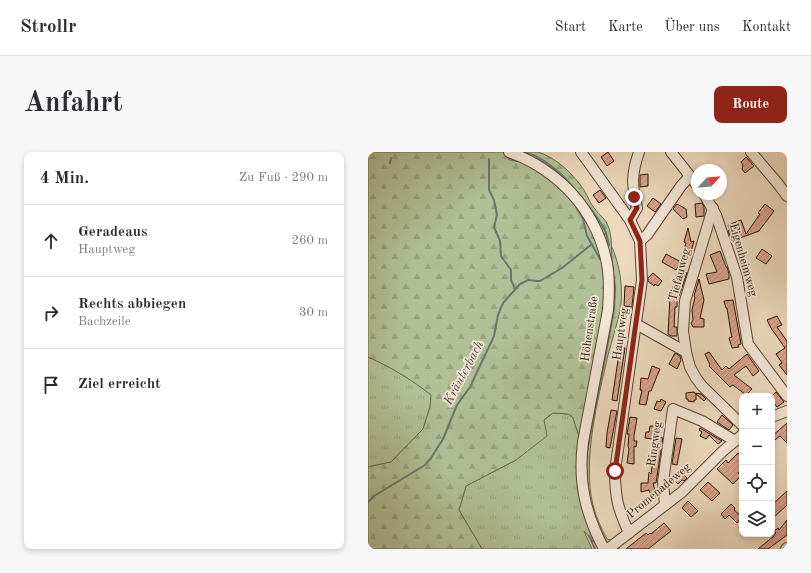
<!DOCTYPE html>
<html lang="de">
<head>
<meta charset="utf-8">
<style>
  body { margin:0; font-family:"Old Standard TT",serif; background:#f7f7f7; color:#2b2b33 }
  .controls { position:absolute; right:12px; bottom:12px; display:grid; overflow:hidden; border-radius:8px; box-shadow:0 2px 6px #0003 }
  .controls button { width:36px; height:36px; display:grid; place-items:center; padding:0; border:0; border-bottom:1px solid #e1e1e2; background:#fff; color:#2b2b33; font:20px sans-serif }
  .compass { position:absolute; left:323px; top:12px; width:36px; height:36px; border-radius:50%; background:#fff; box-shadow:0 2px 6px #0003; rotate:64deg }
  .stop { position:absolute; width:12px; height:12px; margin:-9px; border:3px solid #8f2418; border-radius:50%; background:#fff }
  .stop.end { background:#8f2418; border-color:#fff; box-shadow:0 1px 4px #0008 }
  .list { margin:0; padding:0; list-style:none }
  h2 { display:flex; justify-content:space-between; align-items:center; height:52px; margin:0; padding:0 16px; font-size:17px }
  h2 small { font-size:13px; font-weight:400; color:#7c7c81 }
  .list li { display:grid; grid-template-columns:26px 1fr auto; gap:12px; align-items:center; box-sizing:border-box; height:72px; padding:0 16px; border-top:1px solid #e1e1e2 }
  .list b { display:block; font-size:15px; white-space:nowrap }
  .list p { margin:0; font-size:13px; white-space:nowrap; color:#7c7c81 }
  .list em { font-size:13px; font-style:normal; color:#7c7c81 }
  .icon { flex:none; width:22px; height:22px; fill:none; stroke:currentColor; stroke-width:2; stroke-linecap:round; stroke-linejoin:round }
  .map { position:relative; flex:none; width:419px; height:397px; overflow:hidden; border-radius:8px }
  header { display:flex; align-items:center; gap:24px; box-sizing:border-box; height:56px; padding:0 20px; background:#fff; border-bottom:1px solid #e1e1e2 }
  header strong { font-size:19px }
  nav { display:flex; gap:22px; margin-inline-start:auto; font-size:14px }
  .intro { display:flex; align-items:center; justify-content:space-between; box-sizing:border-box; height:96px; padding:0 24px }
  h1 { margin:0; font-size:28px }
  .button { padding:10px 18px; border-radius:8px; background:#8f2418; color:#fff; font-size:14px; font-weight:700 }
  main { display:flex; gap:24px; padding:0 24px }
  aside { flex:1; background:#fff; border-radius:8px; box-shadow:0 2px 6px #0003 }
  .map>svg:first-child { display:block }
  .grass { fill:url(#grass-tufts); stroke:#6c684c }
  .forest { fill:url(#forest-firs); stroke:#6c684c }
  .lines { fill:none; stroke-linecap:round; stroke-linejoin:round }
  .stream { stroke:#6b766b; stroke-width:2 }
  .building { fill:url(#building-hatch); stroke:#261000 }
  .minor-casing { stroke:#584230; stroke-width:12 }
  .minor { stroke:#f3e6d5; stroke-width:10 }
  .route { stroke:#8f2418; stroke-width:5 }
  .labels { text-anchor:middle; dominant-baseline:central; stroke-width:3.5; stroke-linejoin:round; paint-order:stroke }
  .street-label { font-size:12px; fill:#261000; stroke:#f3e6d5 }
  .water-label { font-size:13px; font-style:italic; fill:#4e4c3f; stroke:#f3e6d5 }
</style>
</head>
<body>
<header>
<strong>Strollr</strong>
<nav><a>Start</a><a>Karte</a><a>Über uns</a><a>Kontakt</a></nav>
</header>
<div class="intro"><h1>Anfahrt</h1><a class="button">Route</a></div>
<main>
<aside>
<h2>4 Min.<small>Zu Fuß · 290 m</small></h2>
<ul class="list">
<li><svg class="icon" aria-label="ahead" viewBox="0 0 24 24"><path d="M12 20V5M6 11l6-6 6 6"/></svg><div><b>Geradeaus</b><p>Hauptweg</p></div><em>260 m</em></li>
<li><svg class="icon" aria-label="right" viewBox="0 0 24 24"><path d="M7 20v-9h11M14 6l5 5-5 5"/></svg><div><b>Rechts abbiegen</b><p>Bachzeile</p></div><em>30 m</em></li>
<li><svg class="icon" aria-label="arrive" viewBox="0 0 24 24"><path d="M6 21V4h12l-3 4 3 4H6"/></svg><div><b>Ziel erreicht</b></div></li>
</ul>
</aside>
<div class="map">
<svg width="419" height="397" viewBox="0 0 419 397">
  <defs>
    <pattern id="grass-tufts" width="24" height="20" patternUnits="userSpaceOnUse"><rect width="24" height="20" fill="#b1c097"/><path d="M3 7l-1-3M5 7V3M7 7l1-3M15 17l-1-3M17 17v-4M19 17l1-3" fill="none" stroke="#98a480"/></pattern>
    <pattern id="forest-firs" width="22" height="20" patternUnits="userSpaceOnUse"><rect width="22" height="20" fill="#b1c097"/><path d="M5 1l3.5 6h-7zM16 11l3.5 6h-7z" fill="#98a480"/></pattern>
    <pattern id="building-hatch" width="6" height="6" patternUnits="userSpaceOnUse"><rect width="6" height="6" fill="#d9a48d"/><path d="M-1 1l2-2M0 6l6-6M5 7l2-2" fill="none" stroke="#ba8c78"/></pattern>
  </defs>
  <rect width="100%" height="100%" fill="#edd9be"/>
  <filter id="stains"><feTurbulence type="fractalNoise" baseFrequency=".005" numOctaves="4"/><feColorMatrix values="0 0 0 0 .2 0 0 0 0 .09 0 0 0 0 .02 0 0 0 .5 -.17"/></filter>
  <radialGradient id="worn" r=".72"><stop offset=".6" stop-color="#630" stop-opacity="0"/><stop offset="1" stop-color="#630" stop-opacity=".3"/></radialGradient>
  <g class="grass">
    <path d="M243,93C252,112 256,138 252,159C249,173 244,188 240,203C230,247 214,308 225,353C228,365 233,376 239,387L245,389L252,397H232L216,379L224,397H114L91,358L98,334L148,308L176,268L185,261L201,262L205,266L213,290L243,113Z"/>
    <path d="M0,205C23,215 44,228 64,243L62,255L55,277L23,310L0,315Z"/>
  </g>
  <path class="forest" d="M0,0H170C189,6 205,22 216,38C220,44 222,52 227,57C231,63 238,67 240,74C245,85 243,101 243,113L213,290L205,266L200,262L185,261L176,268L179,284L148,308L98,334L91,358L114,397H0V315L23,310L55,277L62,255L63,243C44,228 23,215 0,205Z"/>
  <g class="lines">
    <g class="stream">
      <path d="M157,0C188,10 206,36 225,60C230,67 235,73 238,81L237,82"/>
      <polyline points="121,7 121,38 126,48 129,63 126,75 132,89 133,104 143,118 143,128 147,137"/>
      <polyline points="141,7 149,9"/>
      <polyline points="22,11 23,6"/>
      <polyline points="208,55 215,67 219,84 232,107"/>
      <polyline points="238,81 241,93"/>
      <polyline points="220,338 218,316 219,300 246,158 247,135 243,104"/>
      <polyline points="0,350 6,344 57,313 63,306 75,287 89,253 102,235 126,184 130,163 135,151 152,132 160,128 169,129 172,129 194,116 224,92"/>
      <polyline points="221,384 227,397"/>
    </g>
  </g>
  <g class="building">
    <polygon points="240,0 246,9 239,14 233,5"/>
    <polygon points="378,5 386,14 377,21 374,17 375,13 373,10"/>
    <polygon points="280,22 280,34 272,35 272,23"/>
    <polygon points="232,38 238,46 231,51 225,43"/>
    <polygon points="285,46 293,52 287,60 279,54"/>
    <polygon points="334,51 336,55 336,64 328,65 327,52"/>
    <polygon points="309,52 318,57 319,65 315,67 305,57"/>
    <polygon points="397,52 406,59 391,79 364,89 360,79 362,78 360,73 373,68 378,82 392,62 390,61"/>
    <polygon points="320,76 323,90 326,89 322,103 315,101 318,91 316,90"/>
    <polygon points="394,97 404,104 398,112 388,106"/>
    <polygon points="352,99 358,115 359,115 361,122 361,127 341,132 338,122 349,120 342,103"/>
    <polygon points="298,102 313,110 308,118 294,110"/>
    <polygon points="310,118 319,121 311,144 309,143 309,155 307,155 306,175 309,175 309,184 303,184 300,182 302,145"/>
    <polygon points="285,121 294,129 290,134 287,132 286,134 280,129 280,126"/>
    <polygon points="331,127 336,148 332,166 336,167 336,175 325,175 323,171 325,168 324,158 327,145 326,144"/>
    <polygon points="257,134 266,135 264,155 256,154"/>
    <polygon points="365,148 373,192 370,193 371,195 364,196 361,186 364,185 363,181 359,156 358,156 356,149"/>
    <polygon points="409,164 414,173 409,175 419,189 419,223 411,213 414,211 408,202 417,196 403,176 399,168"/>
    <polygon points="252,195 257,196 249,249 244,248"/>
    <polygon points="341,200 354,218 358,214 361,217 379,202 391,219 385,224 378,214 366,223 384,237 378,243 365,233 362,235 341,214 342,213 337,202"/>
    <polygon points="307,201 312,204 313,208 309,217 301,212"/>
    <polygon points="284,214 292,217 289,224 283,239 281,239 278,253 271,252 274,238 272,238 273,226 280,227"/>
    <polygon points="326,240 326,241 333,242 338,247 336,249 328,242 328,248 326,248 326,250 320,249 320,247 318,247 318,241"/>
    <polygon points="408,240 416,250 409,255 404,248 404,244"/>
    <polygon points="293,247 298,250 293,259 286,257 289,249 292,250"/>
    <polygon points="243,258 249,259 242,296 238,295 239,281"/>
    <polygon points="354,263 365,273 361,278 349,270"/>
    <polygon points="262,265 269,266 266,284 266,289 269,289 268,295 266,294 266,312 259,311 261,297 260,294 261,282 259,282"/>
    <polygon points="419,271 419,291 412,284 407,288 404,284"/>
    <polygon points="282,274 288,274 287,285 295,286 288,331 285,331 287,339 282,341 281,338 273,340 273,331 280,331 281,320 283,322 287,294 284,294 285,287 277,286 278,280 281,280"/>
    <polygon points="332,276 354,289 350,292 341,283 338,287 332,284 334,280 331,278"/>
    <polygon points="308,286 314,287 309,313 304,312"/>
    <polygon points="370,301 374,306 374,317 370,321 373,324 365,332 349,317 358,308 360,311"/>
    <polygon points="313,320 319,326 316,329 314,328 310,332 306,328"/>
    <polygon points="340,330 352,341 344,349 332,338"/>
    <polygon points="419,339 419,353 404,367 404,353"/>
    <polygon points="320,349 330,359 323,365 314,356"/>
    <polygon points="363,352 367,356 366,358 374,365 369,371 361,363 357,367 353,362"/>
    <polygon points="419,368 419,383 400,397 390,397 406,384 406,383 408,381 406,379 410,376 411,378"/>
    <polygon points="296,371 303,379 280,397 258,397 278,381 280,383 282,381 283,382"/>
  </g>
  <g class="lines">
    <g class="minor-casing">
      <g id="minor">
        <path d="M141,0C191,18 229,59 239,112C242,127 241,143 240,158L215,290C210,330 217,361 236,397"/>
        <path d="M213,0L262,68L272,89L274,128L247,319C247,346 250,357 261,381"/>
        <polyline points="303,0 329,33"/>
        <polyline points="383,0 411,33 419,44"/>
        <polyline points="336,42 348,63 369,125 380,192 419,244"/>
        <polyline points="345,56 317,149 315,179 318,200 322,215 328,226 334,234 374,273"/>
        <path d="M262,68L269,56C264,33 263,23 271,0"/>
        <polyline points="272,89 279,83 313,34 322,24"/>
        <polyline points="268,172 318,200"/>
        <polyline points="404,265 419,259"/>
        <polyline points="297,353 295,330 305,257 334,269 367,289"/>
        <polyline points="240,397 314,340 355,299 374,283"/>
        <polyline points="418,397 419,396"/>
      </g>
    </g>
    <use href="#minor" class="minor"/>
  </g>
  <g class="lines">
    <polyline class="route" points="247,319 274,128 272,89 262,68 269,56 266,45"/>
  </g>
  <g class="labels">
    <g class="street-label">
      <text transform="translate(375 108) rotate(74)">Eigenheimweg</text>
      <text transform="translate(312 123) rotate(-75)">Tiefauweg</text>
      <text transform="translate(222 177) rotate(-82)">Höhenstraße</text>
      <text transform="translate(253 182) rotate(-82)">Hauptweg</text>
      <text transform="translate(287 292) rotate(-82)">Ringweg</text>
      <text transform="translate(291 339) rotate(-40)">Promenadeweg</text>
    </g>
    <g class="water-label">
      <text transform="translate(96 221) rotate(-62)">Kräuterbach</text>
    </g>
  </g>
  <rect width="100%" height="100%" filter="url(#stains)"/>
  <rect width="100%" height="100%" fill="url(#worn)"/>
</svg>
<div class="controls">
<button>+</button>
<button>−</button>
<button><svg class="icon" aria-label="locate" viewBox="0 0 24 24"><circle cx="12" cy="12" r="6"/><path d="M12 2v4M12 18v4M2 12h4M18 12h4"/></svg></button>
<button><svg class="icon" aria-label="layers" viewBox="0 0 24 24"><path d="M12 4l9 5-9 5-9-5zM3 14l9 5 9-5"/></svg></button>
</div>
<svg class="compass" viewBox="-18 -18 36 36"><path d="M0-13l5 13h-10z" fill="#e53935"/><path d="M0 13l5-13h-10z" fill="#7c7c81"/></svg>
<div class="stop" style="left:247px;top:319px"></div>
<div class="stop end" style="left:266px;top:45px"></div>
</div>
</main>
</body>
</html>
